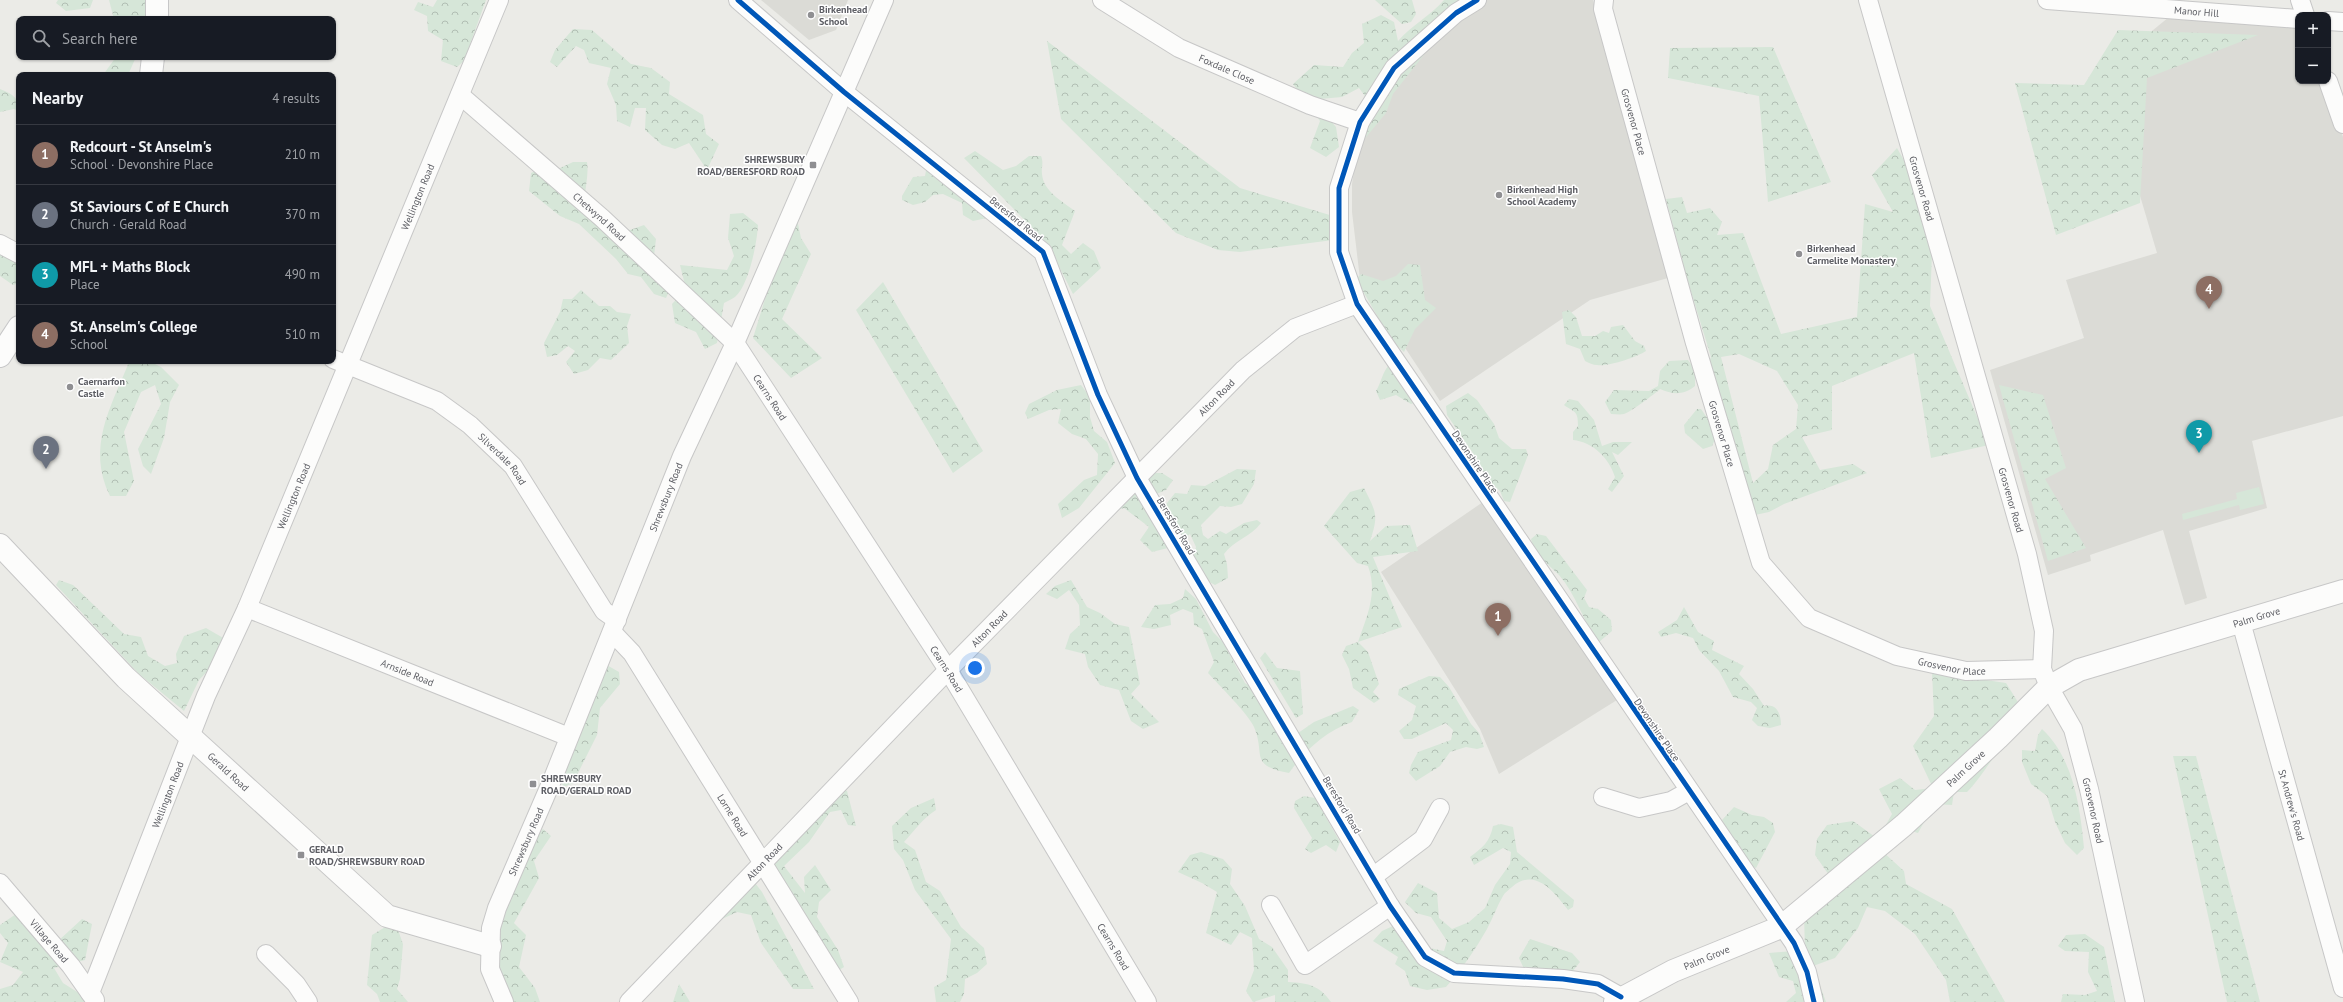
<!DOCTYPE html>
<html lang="en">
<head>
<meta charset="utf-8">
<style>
  body { margin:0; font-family:"PT Sans",sans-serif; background:#242831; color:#f1f3f6 }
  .controls { position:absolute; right:12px; top:12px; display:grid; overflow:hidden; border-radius:8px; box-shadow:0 1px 3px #0004 }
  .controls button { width:36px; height:36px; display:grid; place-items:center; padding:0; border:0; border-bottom:1px solid #363941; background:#171b24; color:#f1f3f6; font:20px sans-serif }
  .you { position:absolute; left:975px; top:668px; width:14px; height:14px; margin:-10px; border:3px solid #fff; border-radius:50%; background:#1a73e8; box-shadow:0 0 0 6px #1a73e833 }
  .badge { display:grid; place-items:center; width:26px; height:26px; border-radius:50%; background:#0b8043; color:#fff; font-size:13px; font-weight:700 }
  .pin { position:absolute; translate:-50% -33px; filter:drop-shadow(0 1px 2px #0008) }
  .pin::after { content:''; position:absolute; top:21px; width:14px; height:12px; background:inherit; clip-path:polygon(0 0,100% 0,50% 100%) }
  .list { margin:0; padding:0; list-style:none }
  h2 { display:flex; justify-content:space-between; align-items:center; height:52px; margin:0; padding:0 16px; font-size:17px }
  h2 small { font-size:13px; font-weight:400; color:#9ea1a6 }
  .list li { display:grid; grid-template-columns:26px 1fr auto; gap:12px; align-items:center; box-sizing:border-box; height:60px; padding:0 16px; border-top:1px solid #363941 }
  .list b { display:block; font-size:15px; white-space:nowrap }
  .list p { margin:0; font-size:13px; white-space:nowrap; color:#9ea1a6 }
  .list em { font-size:13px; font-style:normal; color:#9ea1a6 }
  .icon { flex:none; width:22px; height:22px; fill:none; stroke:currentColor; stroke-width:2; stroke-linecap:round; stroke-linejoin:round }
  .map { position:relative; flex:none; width:2343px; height:1002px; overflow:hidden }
  .search { position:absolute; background:#171b24; box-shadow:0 1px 3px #0004; left:16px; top:16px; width:320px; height:44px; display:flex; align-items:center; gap:10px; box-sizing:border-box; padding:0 14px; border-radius:8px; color:#9ea1a6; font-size:15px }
  .panel { position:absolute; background:#171b24; box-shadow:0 1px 3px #0004; left:16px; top:72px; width:320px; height:292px; border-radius:8px }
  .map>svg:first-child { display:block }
  .education { fill:#dbdbd6 }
  .forest { fill:url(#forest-crowns); fill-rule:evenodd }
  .garden { fill:#d6e6d8 }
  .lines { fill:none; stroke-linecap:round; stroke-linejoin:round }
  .minor-casing { stroke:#c7c7c7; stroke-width:20 }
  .tertiary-casing { stroke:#c7c7c7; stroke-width:24 }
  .secondary-casing { stroke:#c7c7c8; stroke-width:24 }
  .minor { stroke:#fcfcfb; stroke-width:18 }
  .tertiary { stroke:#fcfcfb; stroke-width:22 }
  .secondary { stroke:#fcfcfb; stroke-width:22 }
  .cycleway-casing { stroke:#fff; stroke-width:8 }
  .cycleway { stroke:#0057b8; stroke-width:5 }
  .poi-dot { fill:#8f8f92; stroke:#fff; stroke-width:1.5 }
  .labels { text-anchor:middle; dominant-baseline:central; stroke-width:3; stroke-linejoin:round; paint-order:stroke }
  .poi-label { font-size:10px; font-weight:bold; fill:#5d5e64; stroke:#fff; text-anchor:start }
  .street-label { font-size:10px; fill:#5d5e64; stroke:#fff }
</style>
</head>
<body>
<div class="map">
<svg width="2343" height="1002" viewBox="0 0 2343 1002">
  <defs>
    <pattern id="forest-crowns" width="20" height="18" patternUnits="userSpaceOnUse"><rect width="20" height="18" fill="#d6e6d8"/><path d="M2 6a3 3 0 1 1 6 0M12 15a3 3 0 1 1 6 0" fill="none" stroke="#b1beb3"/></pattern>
  </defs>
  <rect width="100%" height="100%" fill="#ebebe7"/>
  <g class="education">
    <polygon points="761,0 848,0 836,30 809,40"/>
    <polygon points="1463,0 1593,0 1668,278 1590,300 1440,401 1360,279 1352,212 1352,184 1358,145 1373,100"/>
    <polygon points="2169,17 2298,23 2298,81 2323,81 2343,137 2343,416 2252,441 2267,508 2189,531 2207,598 2185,605 2163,530 2090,555 2091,561 2048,575 1990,370 2084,338 2066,280 2157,253 2103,71"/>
    <polygon points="1483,502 1617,700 1499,774 1480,729 1381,572"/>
  </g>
  <g class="forest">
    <polygon points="58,0 93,0 90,8 66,11 56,3"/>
    <polygon points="109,0 149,0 145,19 114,19"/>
    <polygon points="437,0 486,0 464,61 457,67 441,61 443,40 428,31 427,16 414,10 418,2 433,7"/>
    <polygon points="1375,0 1412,0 1416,14 1411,22 1402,24"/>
    <path d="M1444,0H1478L1434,42L1393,94L1386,113L1362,142L1354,128L1365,96L1359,88L1342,97L1320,99L1330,120L1336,127L1339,147L1326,157L1310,148L1320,121L1293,84L1314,65L1343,67L1352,53L1364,43L1362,24L1381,15L1394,22L1398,41C1412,25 1430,16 1444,0Z"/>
    <polygon points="573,29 592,30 631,64 651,68 670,82 669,94 703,115 706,134 719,144 707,170 689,143 675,149 662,145 645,130 646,108 635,108 630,127 617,121 616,105 607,84 611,68 589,63 584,50 576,46 557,67 550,62 555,50"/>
    <polygon points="2118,30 2258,35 2147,78 2140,203 2056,235 2015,83 2084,85"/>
    <polygon points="1047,41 1240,188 1333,216 1333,240 1240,252 1218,250 1176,233 1061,119"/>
    <polygon points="1773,47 1831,182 1768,202 1759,96 1668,78 1670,48"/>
    <polygon points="116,57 136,57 128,75 103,75"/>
    <path d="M0,89C12,94 19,97 19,111L14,109L0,112Z"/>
    <path d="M1897,148L1906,164L1932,253L1930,306L1989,445L1931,458L1914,353L1832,386V430L1802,437L1820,470L1853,464L1867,473L1784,504L1769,512L1755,515L1706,366L1711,357L1686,275L1666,199L1682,197L1687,213L1710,208L1722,222L1717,235L1743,233L1781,334L1857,317L1865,204L1893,212L1872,175ZM1739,354L1777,371L1798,405L1796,429L1773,445L1768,469L1753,483L1721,357Z"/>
    <path d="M975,151L1003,170L1016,166L1029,156H1041C1044,163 1041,167 1042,174C1043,191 1063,202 1075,211L1062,245L1071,254L1083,243L1094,251L1101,268L1073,294L1047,243L964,158Z"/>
    <path d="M573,162H587C589,175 585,186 585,199L619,228L630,230L644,225L656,239L654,256L675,278L666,298L654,294L641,277L628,274L616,259L579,224L560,216L529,191L531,173L547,166L556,170Z"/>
    <polygon points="927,165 987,218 973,221 963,215 962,203 943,194 933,195 925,202 913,205 902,200 902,196 913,177 925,176"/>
    <path d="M743,213L758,225C757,243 749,285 735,297C732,299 728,301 724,303L717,343L705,349L696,332L675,323L672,304L686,289L680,265L727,270L734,256L728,238L730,214Z"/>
    <polygon points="797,219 801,238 811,254 782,319 822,358 791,378 753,338 776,263"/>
    <polygon points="0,248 19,250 19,283 13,285 0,276"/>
    <polygon points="1408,264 1420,265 1425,300 1436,308 1415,329 1404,352 1391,340 1356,279 1361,274 1383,281 1396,276"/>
    <polygon points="883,282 983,451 953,473 856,310"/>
    <polygon points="581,290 599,306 610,306 617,312 631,314 627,326 629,343 611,360 600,358 588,370 574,374 566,362 575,351 568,346 557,355 547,357 544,343 560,312 563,299 572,299"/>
    <path d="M1569,310L1576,317L1582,336H1595L1603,331L1609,333L1611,327L1623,325L1635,341L1644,346L1646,351C1637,357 1608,367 1597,365C1593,365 1589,363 1585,361L1580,349L1566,344L1562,312Z"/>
    <path d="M1688,360L1695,369V386C1684,395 1673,395 1660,389C1656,393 1629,413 1624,414C1620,415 1615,414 1611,414L1605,402L1614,390L1649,391L1658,386L1660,371L1669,361Z"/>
    <path d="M149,361L161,367L179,385L170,402L164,438L151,474L143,466L138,449L161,404L155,385L141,392L124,432L134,481L126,496H110C86,447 111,407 129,362Z"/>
    <path d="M1390,364L1416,402L1411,404L1396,395L1380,400L1376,391C1381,383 1383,370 1390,364Z"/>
    <polygon points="1081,385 1090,397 1090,417 1094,431 1107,442 1115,463 1079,508 1062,518 1058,504 1084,480 1097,475 1098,454 1086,439 1072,434 1058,423 1061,409 1049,410 1028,419 1025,413 1029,404 1057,390"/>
    <polygon points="1999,385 2043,395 2066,468 2045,479 2086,548 2048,561"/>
    <polygon points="1468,393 1477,400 1494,424 1499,438 1512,449 1526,449 1528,455 1510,502 1504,501 1500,491 1485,477 1477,459 1447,415 1446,406"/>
    <path d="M1569,399L1578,401L1594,420L1602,446L1613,442H1632L1618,455L1612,452L1624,476L1612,492L1608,489L1615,477C1609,458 1593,442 1573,440V432L1578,426C1578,410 1575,413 1564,405Z"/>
    <polygon points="1697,409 1701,409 1712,425 1716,437 1712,446 1703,449 1685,433 1684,425"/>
    <path d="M1237,469L1256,470L1254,484L1242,504L1231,507L1220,506L1201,525L1203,535L1208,539L1220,531L1226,534L1244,523L1257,520L1261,523C1251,537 1234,540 1224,554L1227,564L1228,578L1215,585L1202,578L1192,558L1196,547L1190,534L1176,546L1152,552L1140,540L1149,527L1124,508L1113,511L1148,473H1162L1173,480L1166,490L1154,495L1153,521L1175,493L1187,494L1191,485L1205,486Z"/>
    <path d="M1364,488C1376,512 1379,515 1370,541L1386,526L1410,525L1418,551L1373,557L1402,627L1358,642L1368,652L1379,684L1373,692L1380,699L1374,703L1353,688L1349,669L1342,655L1346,646L1358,642C1367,616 1378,593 1368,566L1357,563L1324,526L1350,492Z"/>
    <path d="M1537,534L1546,536L1587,590L1584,598L1589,607L1598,609L1611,620L1612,631L1599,642C1583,622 1576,594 1559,575C1548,564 1535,555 1531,539Z"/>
    <polygon points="59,580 73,585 124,634 141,637 148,656 165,666 177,663 176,654 184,636 206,628 225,639 217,661 199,680 184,711 139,674 56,585"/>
    <polygon points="1071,580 1087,607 1100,613 1115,624 1129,627 1140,684 1131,694 1159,722 1143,729 1131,721 1119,690 1100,685 1088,667 1085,654 1065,649 1070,634 1080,625 1079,605 1069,590 1057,599 1046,594 1055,586"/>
    <path d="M1185,589L1196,599L1213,632L1223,642L1245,683L1257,691L1288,740L1314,722L1353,706L1359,710L1352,722C1326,731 1304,751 1289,773C1248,765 1266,755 1254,727C1249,715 1218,684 1208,673L1214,662L1202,629L1194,625L1193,613L1183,609L1170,615L1171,625L1154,629L1141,627L1155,605L1170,604L1183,598Z"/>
    <path d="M1684,607L1698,632L1714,641L1712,650L1744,666L1739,674L1753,689L1764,706C1777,703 1781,714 1781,725L1770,728L1758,726L1752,720L1757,708L1751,702L1733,697L1719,671L1699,650L1693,638L1676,633L1661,637L1658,632L1677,620Z"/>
    <polygon points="1265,652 1277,668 1300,671 1303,714 1296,718 1260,658"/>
    <polygon points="605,664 619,672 620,684 600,708 597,735 573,783 564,787 557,777"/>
    <path d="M1932,672L2006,683L2026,715C2018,731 2006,743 1994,757C1985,769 1978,781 1967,792H1954L1952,805L1934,804L1918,833L1908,830L1882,851L1904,871L1906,884L1952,909L2005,1002H1950L1946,980L1915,934L1885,911L1867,907L1858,928L1835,958L1813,966L1826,1002H1786L1796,993L1793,981L1779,977L1769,953L1805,950L1804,915L1831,878L1815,855L1817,839L1827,825L1853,821L1878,839L1892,814L1879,789L1900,778L1915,790L1933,788L1913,746L1934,716Z"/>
    <polygon points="1429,676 1440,677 1449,687 1471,724 1479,733 1484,747 1477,749 1466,747 1450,752 1440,766 1416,781 1409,773 1411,765 1418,752 1451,740 1453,730 1446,723 1412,739 1404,739 1399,731 1412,720 1416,706 1398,695 1399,689"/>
    <path d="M2042,729C2074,759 2080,807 2084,848L2077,855L2065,843L2055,822L2047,796L2031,784L2022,762V750L2035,751L2038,735Z"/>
    <polygon points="2173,756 2196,756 2260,1002 2227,1002"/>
    <polygon points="839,787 847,791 856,826 848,825 841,810 830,812 809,842 784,866 805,893 804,877 815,865 831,890 819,902 817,917 838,950 844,967 836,972 769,863"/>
    <polygon points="1304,796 1315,798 1340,842 1336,852 1326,845 1311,853 1305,849 1312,838 1294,808 1295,801"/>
    <path d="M934,798L936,810C923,818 915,830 904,842L915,850L926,882L940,891L961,927L984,948L987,964L977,973L965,979L964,994L960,1002H936L934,987L946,980L951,939L915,890L903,860L894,849L892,826L911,808Z"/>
    <polygon points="1734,807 1752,815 1764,817 1773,823 1775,832 1756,868 1747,864 1722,820"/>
    <path d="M1501,824L1513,827L1517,852L1574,900L1573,907L1568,910C1554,892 1535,867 1512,887C1509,890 1505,892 1503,896C1497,906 1493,918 1487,929C1475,950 1462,969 1446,987L1427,990L1410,986L1405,971L1395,964L1398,957L1373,941L1382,931L1393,926L1429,948L1444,951L1447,941L1431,917L1416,913L1405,902L1418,883L1437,893L1439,918L1452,929L1469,922L1485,908L1495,885L1510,864L1511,852L1503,848L1474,865L1470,857C1482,848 1490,842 1493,826Z"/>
    <polygon points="543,829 551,836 534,861 539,878 514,923 526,935 519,967 535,988 540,1002 511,1002 501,987 494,939 514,859"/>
    <path d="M1201,852L1223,859L1232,869L1230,884L1245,906L1259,939L1272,947L1288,970V982C1308,983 1319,985 1331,1002H1275V995L1253,1002L1246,991L1254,970L1252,938L1240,932L1231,945L1206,933L1217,892L1202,883L1178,872L1190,855Z"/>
    <polygon points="752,879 762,892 814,989 793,989 761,943 751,915 737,912 722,919 717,916"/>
    <polygon points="16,914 57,942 82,919 92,924 85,960 54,968 63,983 82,995 86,1002 0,1002 0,989 13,985 23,972 0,962 8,943 0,933 0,925"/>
    <polygon points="387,926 397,927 403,944 400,979 397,989 408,1002 380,1002 377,994 367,985 372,935"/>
    <polygon points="2085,934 2104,947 2115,1002 2061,1002 2063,994 2085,995 2097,991 2088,972 2089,952 2065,951 2058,946 2066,935"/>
    <polygon points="1530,939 1572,953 1580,962 1568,977 1525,971 1519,958"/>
    <polygon points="679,984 690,1002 673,1002"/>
  </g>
  <polygon class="garden" points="2259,487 2264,504 2240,510 2239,505 2183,520 2182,514 2237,499 2236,493"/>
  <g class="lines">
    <g class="minor-casing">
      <g id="minor">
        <polyline points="738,0 844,92 1043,252 1098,395 1137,478 1390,906 1425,957 1454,973 1563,979 1598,984 1621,997"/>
        <path id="s1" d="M1102,0L1179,48L1310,105L1360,122"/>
        <polyline points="1477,0 1456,13 1394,68 1360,122 1339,188 1339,252 1357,304 1794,943 1807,972 1814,1002"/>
        <path id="s2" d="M1604,0L1603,9L1695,343L1761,563L1809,618L1897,656L1966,671L2042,669"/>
        <path id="s3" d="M1868,0L2027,554L2044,631L2042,669L2049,687L2073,729L2089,789L2135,1002"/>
        <path id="s4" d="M2047,0L2298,19"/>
        <polyline points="2300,0 2305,15"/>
        <polyline points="2328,21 2343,22"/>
        <polyline points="2328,81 2343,124"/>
        <path id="s5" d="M460,95L602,218L735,343L948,670L1147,1002"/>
        <polyline points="0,244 19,254"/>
        <path id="s6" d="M333,359L437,401L470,425L513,466L604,611L617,620"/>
        <path id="s7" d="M247,608L569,737"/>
        <path id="s8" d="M2241,622L2343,988"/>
        <path id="s9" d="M612,632L632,653L849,1002"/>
        <polyline points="1603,797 1639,808 1671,801 1689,791"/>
        <polyline points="1374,876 1423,839 1440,808"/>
        <path id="s10" d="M0,883L71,966L95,1000"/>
        <polyline points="1271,905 1305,965 1390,906"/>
        <polyline points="266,954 296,984 308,1002"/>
        <path id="s11" d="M90,993L206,696L247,608L499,0"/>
        <path id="s12" d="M504,1002L490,969L491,928L497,908L551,783L682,456L735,343L884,0"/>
        <path id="s13" d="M629,1002L948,670L1243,370L1295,328L1357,304"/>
      </g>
    </g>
    <g class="tertiary-casing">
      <g id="tertiary">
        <path id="s14" d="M0,545L126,678L387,916L490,946"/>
        <path id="s15" d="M1615,1002L1673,971L1781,927L1904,825L1998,738L2049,687L2079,670L2343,591"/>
      </g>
    </g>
    <g class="secondary-casing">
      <g id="secondary">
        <polyline points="157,19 157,0"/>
        <polyline points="151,75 153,57"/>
        <polyline points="0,356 19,327"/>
      </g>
    </g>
    <use href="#minor" class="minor"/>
    <use href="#tertiary" class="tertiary"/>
    <use href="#secondary" class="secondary"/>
    <g class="cycleway-casing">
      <g id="cycleway">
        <polyline points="738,0 844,92 1043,252 1098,395 1137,478 1390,906 1425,957 1454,973 1563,979 1598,984 1621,997"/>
        <polyline points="1477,0 1456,13 1394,68 1360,122 1339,188 1339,252 1357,304 1794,943 1807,972 1814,1002"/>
      </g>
    </g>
    <use href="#cycleway" class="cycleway"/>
  </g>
  <g class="poi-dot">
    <circle cx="811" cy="15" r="4"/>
    <rect x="809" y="161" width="8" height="8" rx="2"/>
    <circle cx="1499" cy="195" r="4"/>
    <circle cx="1799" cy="254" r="4"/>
    <circle cx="70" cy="387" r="4"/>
    <rect x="529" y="780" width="8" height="8" rx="2"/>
    <rect x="297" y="851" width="8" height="8" rx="2"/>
  </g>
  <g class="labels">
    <g class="poi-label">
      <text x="819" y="9">Birkenhead<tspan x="819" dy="12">School</tspan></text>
      <text x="805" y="159" text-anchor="end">SHREWSBURY<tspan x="805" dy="12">ROAD/BERESFORD ROAD</tspan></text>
      <text x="1507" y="189">Birkenhead High<tspan x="1507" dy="12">School Academy</tspan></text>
      <text x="1807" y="248">Birkenhead<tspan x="1807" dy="12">Carmelite Monastery</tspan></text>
      <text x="78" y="381">Caernarfon<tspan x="78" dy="12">Castle</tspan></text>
      <text x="541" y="778">SHREWSBURY<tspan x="541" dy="12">ROAD/GERALD ROAD</tspan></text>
      <text x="309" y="849">GERALD<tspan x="309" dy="12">ROAD/SHREWSBURY ROAD</tspan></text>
    </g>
    <g class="street-label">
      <text stroke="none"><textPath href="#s4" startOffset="150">Manor Hill</textPath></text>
      <text stroke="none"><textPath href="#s1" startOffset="143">Foxdale Close</textPath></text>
      <text stroke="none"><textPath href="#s2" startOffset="126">Grosvenor Place</textPath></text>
      <text stroke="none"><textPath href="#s3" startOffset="196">Grosvenor Road</textPath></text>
      <text stroke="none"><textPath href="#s11" startOffset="861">Wellington Road</textPath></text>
      <text stroke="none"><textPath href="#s5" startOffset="185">Chetwynd Road</textPath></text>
      <text transform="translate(1016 219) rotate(39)">Beresford Road</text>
      <text stroke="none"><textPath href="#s5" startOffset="435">Cearns Road</textPath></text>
      <text stroke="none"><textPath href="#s13" startOffset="843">Alton Road</textPath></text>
      <text stroke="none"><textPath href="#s2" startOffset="450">Grosvenor Place</textPath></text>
      <text stroke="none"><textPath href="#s6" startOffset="200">Silverdale Road</textPath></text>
      <text transform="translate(1475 462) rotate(56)">Devonshire Place</text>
      <text stroke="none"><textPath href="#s11" startOffset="537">Wellington Road</textPath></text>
      <text stroke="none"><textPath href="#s12" startOffset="542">Shrewsbury Road</textPath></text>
      <text stroke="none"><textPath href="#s3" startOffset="520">Grosvenor Road</textPath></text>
      <text transform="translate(1176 526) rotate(59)">Beresford Road</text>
      <text stroke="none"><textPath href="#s15" startOffset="762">Palm Grove</textPath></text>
      <text stroke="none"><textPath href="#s13" startOffset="519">Alton Road</textPath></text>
      <text stroke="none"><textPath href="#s2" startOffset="810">Grosvenor Place</textPath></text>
      <text stroke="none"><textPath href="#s5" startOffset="759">Cearns Road</textPath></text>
      <text stroke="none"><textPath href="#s7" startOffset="173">Arnside Road</textPath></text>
      <text transform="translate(1657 730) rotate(56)">Devonshire Place</text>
      <text stroke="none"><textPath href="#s15" startOffset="426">Palm Grove</textPath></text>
      <text stroke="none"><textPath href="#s14" startOffset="322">Gerald Road</textPath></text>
      <text stroke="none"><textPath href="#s11" startOffset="213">Wellington Road</textPath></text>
      <text transform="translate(1342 805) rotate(59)">Beresford Road</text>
      <text stroke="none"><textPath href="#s8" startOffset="190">St Andrew's Road</textPath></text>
      <text stroke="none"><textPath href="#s3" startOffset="845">Grosvenor Road</textPath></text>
      <text stroke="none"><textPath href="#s9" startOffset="220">Lorne Road</textPath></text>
      <text stroke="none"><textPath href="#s12" startOffset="170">Shrewsbury Road</textPath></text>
      <text stroke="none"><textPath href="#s13" startOffset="195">Alton Road</textPath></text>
      <text stroke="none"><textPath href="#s10" startOffset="76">Village Road</textPath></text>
      <text stroke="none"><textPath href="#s5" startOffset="1083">Cearns Road</textPath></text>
      <text stroke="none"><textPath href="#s15" startOffset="102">Palm Grove</textPath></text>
    </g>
  </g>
</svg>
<div class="controls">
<button>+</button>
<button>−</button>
</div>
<div class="you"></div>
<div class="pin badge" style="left:1498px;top:636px;background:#8d6e63">1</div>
<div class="pin badge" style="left:46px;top:469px;background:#6b7280">2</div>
<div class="pin badge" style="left:2199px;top:453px;background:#0f9aa8">3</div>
<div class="pin badge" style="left:2209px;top:309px;background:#8d6e63">4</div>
<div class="search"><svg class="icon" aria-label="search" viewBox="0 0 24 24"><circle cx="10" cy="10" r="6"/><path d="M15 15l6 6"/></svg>Search here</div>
<section class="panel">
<h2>Nearby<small>4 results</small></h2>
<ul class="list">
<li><span class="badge" style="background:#8d6e63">1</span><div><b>Redcourt - St Anselm's</b><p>School · Devonshire Place</p></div><em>210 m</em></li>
<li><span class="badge" style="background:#6b7280">2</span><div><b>St Saviours C of E Church</b><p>Church · Gerald Road</p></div><em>370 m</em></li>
<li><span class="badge" style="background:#0f9aa8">3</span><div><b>MFL + Maths Block</b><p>Place</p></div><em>490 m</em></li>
<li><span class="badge" style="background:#8d6e63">4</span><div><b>St. Anselm's College</b><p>School</p></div><em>510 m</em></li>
</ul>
</section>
</div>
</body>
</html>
